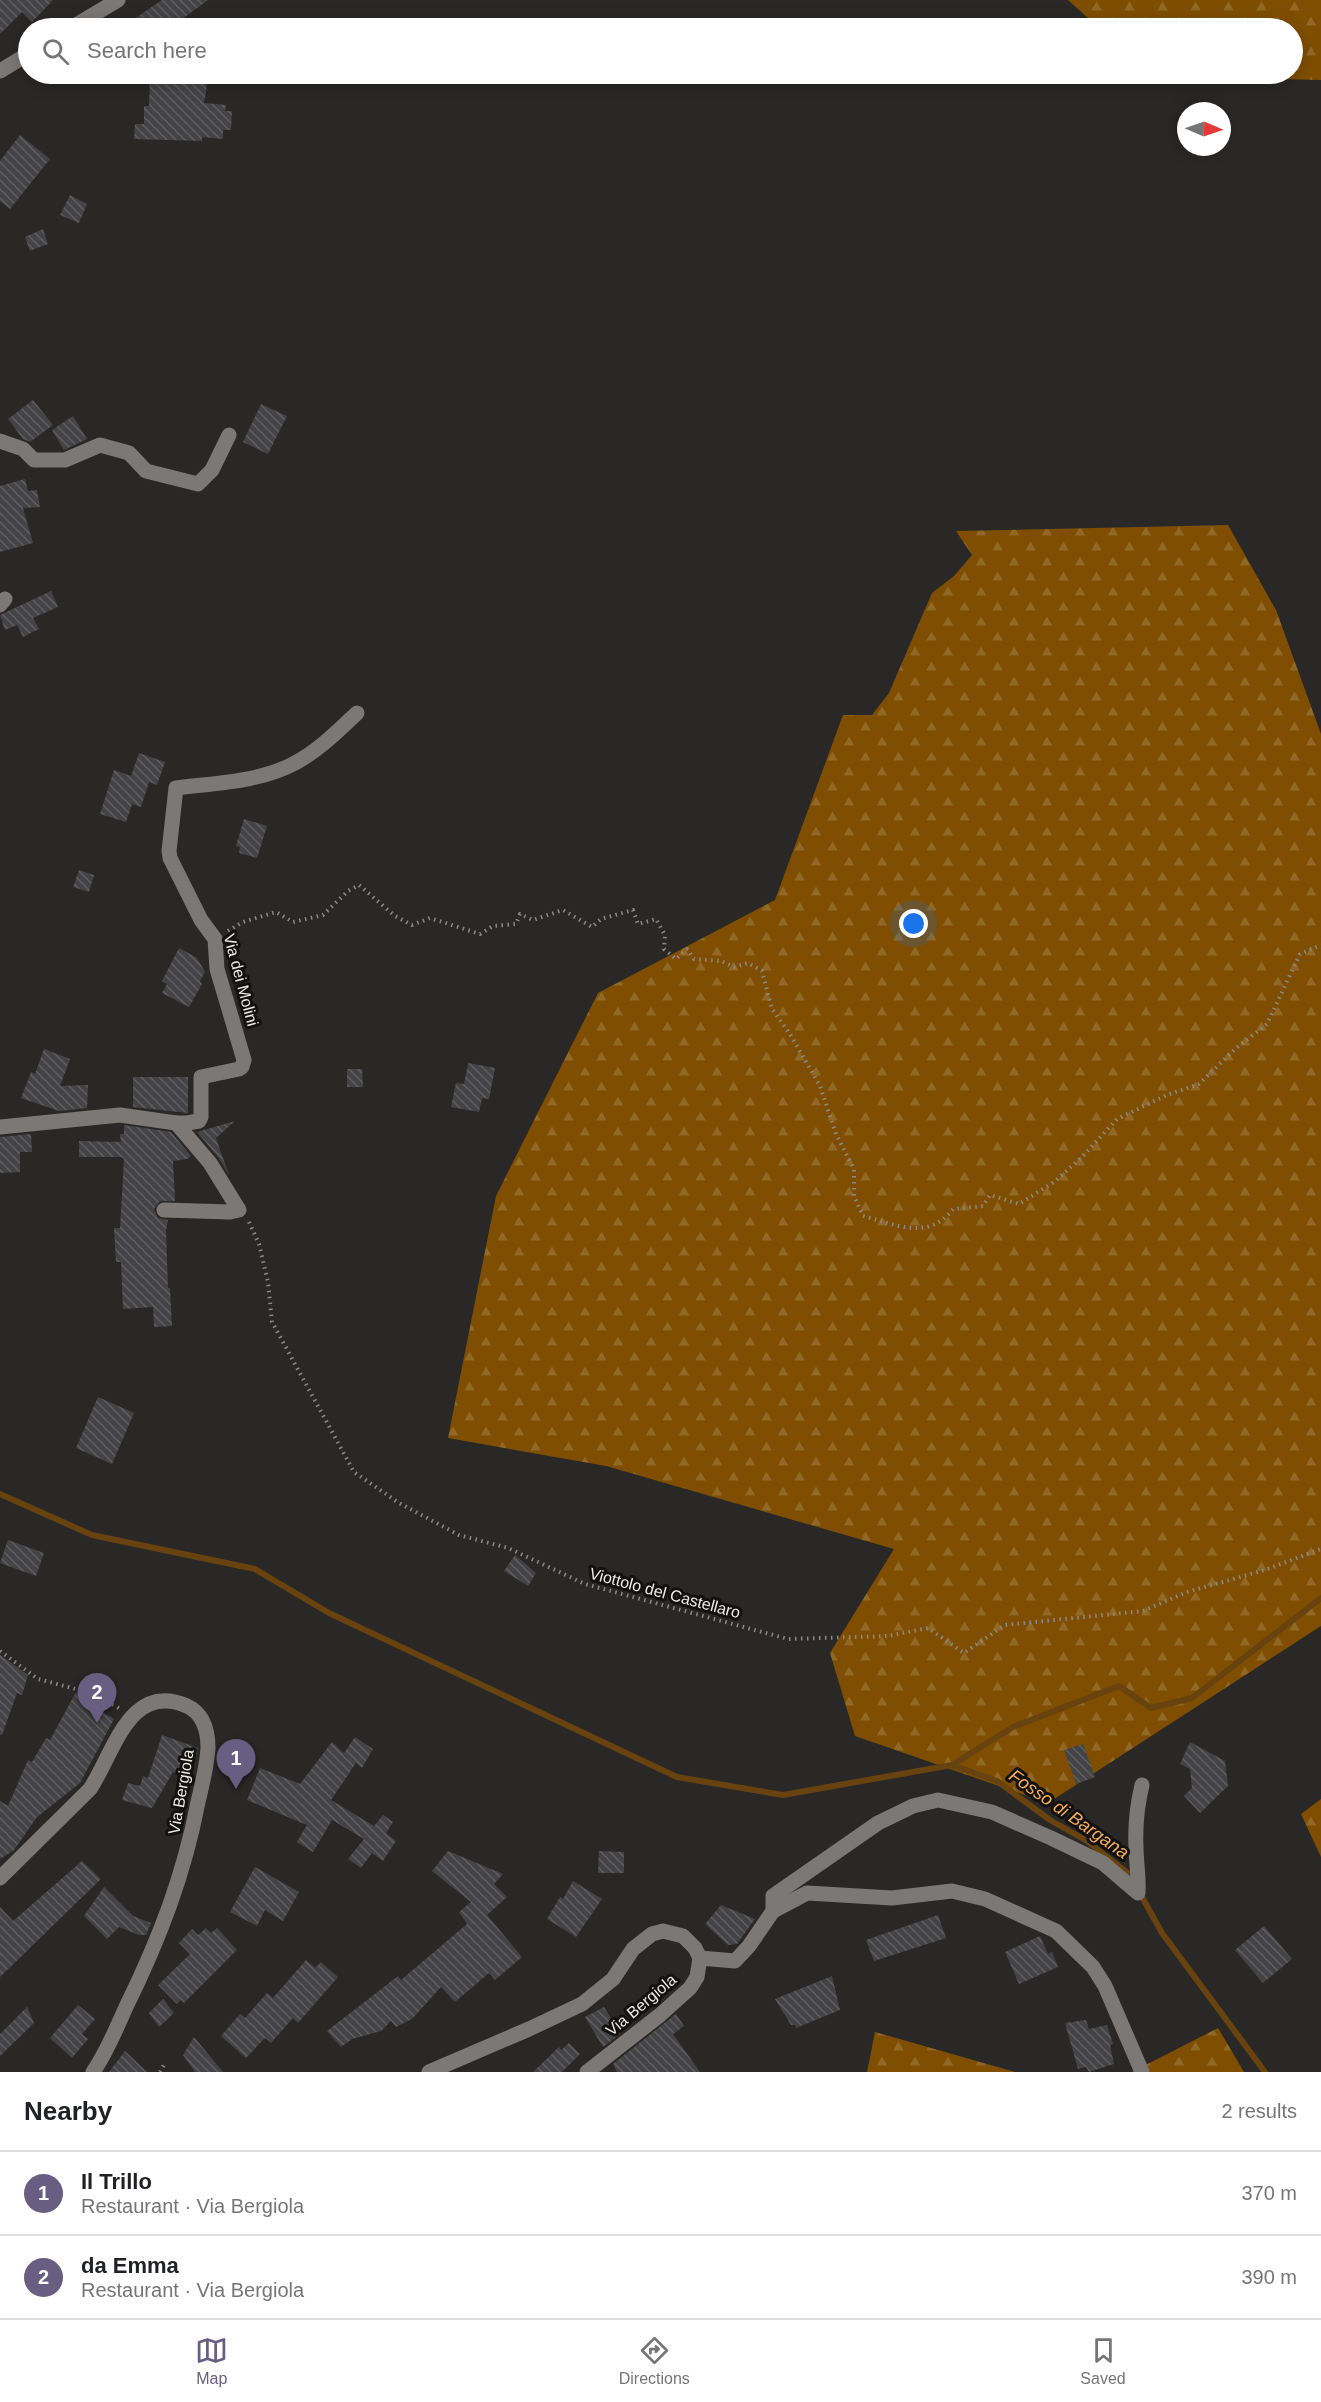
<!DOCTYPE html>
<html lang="en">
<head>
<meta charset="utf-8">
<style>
  body { margin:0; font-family:Helvetica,sans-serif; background:#f2f2f2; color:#202124 }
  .compass { position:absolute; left:1177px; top:102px; width:54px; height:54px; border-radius:50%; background:#fff; box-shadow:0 3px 15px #0003; rotate:92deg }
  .you { position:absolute; left:914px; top:924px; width:21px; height:21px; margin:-15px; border:4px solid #fff; border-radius:50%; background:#1a73e8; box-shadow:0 0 0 9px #1a73e833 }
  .badge { display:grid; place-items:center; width:39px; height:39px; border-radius:50%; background:#675e82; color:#fff; font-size:20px; font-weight:700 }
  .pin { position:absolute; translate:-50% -50px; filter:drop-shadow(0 2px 3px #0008) }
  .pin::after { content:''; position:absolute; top:32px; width:21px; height:18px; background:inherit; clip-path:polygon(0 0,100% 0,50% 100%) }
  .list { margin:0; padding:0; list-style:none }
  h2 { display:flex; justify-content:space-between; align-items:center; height:78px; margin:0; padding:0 24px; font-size:26px }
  h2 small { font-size:20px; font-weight:400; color:#757577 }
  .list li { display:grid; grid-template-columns:39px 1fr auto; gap:18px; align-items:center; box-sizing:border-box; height:84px; padding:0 24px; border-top:2px solid #e0e0e0 }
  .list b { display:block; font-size:22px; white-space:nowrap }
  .list p { margin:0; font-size:20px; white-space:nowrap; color:#757577 }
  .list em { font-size:20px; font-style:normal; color:#757577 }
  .icon { flex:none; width:33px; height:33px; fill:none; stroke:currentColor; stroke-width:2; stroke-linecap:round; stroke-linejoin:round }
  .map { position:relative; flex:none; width:1321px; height:2072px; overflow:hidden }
  .search { position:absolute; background:#fff; box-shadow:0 3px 15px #0003; left:18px; right:18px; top:18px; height:66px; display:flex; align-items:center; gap:15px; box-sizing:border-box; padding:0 21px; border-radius:33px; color:#757577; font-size:22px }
  .sheet { height:246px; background:#fff }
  nav { display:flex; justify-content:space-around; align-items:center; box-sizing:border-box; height:84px; border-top:2px solid #e0e0e0; background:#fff; font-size:16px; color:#757577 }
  nav a { display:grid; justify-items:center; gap:3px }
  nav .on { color:#675e82 }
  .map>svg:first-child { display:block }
  .forest { fill:url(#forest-firs) }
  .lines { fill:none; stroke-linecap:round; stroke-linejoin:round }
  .stream { stroke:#684310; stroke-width:6 }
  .building { fill:url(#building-back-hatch) }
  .path { stroke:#8c8a89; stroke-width:4; stroke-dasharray:1.5 4.5; stroke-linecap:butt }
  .street { stroke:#7b7876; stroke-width:15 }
  .secondary { stroke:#7b7876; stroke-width:15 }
  .labels { text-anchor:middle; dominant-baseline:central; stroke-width:6; stroke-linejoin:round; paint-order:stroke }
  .street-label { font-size:16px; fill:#ecebea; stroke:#121110 }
  .water-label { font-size:18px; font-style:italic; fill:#f5ae58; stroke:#121110 }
</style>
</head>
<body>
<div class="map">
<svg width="1321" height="2072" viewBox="0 0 1321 2072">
  <defs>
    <pattern id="forest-firs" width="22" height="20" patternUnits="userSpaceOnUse" patternTransform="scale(1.5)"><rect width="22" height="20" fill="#7f4e01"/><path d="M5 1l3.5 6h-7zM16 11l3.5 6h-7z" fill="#916826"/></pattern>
    <pattern id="building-back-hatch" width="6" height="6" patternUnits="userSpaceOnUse" patternTransform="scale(1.5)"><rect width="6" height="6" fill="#444446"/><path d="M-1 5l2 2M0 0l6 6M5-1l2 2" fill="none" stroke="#5f5f61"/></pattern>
  </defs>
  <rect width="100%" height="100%" fill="#2a2826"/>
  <g class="forest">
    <polygon points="1068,0 1321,0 1321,80 1152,76 1149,74 1292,74 1292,28 1099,28"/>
    <polygon points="1228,525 1276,610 1321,734 1321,1626 1048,1803 855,1736 830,1653 894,1549 606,1466 448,1438 496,1196 598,993 775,900 843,715 872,715 889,693 932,593 954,576 972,555 956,531"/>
    <polygon points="1321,1799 1321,1857 1301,1814"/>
    <polygon points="1218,2028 1244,2072 1132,2072"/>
    <polygon points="875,2032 1015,2072 867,2072"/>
  </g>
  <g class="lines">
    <g class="stream">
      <polyline points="0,1494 92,1535 255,1569 329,1613 677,1777 783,1795 952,1765 1013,1727 1119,1686 1151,1708 1192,1698 1321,1598"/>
      <polyline points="952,1765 997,1781 1050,1820 1087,1841 1133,1877"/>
      <polyline points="1142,1897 1162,1933 1265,2072"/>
    </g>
  </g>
  <g class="building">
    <polygon points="0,0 53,0 32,22 22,12 0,34"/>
    <polygon points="162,0 208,0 170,28 121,28"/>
    <polygon points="150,74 209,74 204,103 226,105 225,111 232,111 231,130 223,130 223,139 202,137 202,141 134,139 135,124 144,124 144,106 149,106"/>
    <polygon points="20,135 50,159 10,209 0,201 0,161"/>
    <polygon points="70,195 87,204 79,223 60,215"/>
    <polygon points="43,229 48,244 30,251 25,237"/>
    <polygon points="33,400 53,425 30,442 23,439 8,419"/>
    <polygon points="261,404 287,416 268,454 243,442"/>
    <polygon points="73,416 87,439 64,450 52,430"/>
    <polygon points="25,479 28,491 37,490 40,507 23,508 33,543 0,552 0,486"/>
    <polygon points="51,591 58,607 33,618 39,629 23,637 17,625 5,630 0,615"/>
    <polygon points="139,753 165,762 157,785 149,782 141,807 132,804 126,822 100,814 114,770 131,776"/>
    <polygon points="244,819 267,826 257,858 239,853 240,847 236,846"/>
    <polygon points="79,870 94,875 89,892 73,887"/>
    <polygon points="179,948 197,958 205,972 200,981 202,984 189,1007 162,993 167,984 162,981"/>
    <polygon points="44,1049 70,1059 60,1086 88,1085 87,1108 59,1111 21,1098 31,1072 35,1074"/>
    <polygon points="468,1063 495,1068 489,1099 482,1098 479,1112 451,1107 456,1083 464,1084"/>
    <polygon points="347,1069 362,1069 363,1087 347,1087"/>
    <polygon points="133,1077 188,1077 188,1113 133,1107"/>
    <polygon points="235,1121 216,1138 229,1175 218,1157 197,1132"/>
    <polygon points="124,1125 171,1132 191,1156 187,1159 173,1161 175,1201 160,1201 154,1209 158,1218 168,1220 166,1230 168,1288 170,1288 172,1326 154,1327 153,1307 123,1309 121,1262 116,1262 114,1228 120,1228 124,1159 121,1157 79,1157 79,1141 121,1142 120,1134 124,1134"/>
    <polygon points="31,1134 32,1152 20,1152 20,1172 0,1173 0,1137"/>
    <polygon points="98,1397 134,1413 112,1464 76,1448"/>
    <polygon points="8,1540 44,1553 36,1576 0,1563"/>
    <polygon points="515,1555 536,1573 528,1586 504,1571"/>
    <polygon points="0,1655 28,1675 22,1695 17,1693 2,1735 0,1735"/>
    <polygon points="76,1692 100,1705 98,1709 114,1719 80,1783 37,1817 14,1850 0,1859 0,1801 8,1806 28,1760 32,1762 46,1738 50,1740"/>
    <polygon points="162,1735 198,1748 190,1777 173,1772 152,1808 122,1800 128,1783 140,1786 143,1776 148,1778"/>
    <polygon points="355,1737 373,1749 362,1768 356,1763 331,1800 374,1826 383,1815 393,1822 386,1833 396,1841 383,1861 372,1853 361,1868 348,1859 364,1839 332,1820 313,1852 297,1842 307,1825 247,1800 260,1768 300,1784 332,1742 344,1753"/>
    <polygon points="1190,1742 1225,1761 1228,1786 1200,1813 1184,1796 1192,1788 1190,1769 1180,1764"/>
    <polygon points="1083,1744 1095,1777 1076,1784 1064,1750"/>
    <polygon points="448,1851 503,1874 494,1884 507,1897 487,1915 522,1957 495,1980 489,1973 455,2002 441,1987 412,2019 396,2027 391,2021 381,2031 352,2039 341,2047 327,2031 398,1976 401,1980 467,1924 459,1912 471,1902 432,1871"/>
    <polygon points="599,1851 624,1852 624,1873 598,1873"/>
    <polygon points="82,1861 101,1879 0,1977 0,1907 13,1921"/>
    <polygon points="255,1867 299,1892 283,1921 265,1910 257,1926 230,1912"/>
    <polygon points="573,1881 602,1899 576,1937 547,1919 560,1897 563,1899"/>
    <polygon points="104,1887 133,1916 151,1923 146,1935 139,1935 119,1927 107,1939 84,1916"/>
    <polygon points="721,1905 755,1919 737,1944 728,1945 705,1924"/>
    <polygon points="938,1915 946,1938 874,1961 866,1940"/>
    <polygon points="1264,1926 1292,1959 1263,1983 1235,1950"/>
    <polygon points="206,1928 211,1933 217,1928 237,1950 184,2003 181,2000 177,2004 158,1985 190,1954 179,1943 192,1929 198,1935"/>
    <polygon points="1040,1936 1048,1954 1052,1952 1058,1967 1019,1984 1005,1952"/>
    <polygon points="306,1960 315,1968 321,1962 338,1977 298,2023 293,2018 271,2043 265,2038 246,2058 221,2036 240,2014 245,2018 267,1993 273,1998"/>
    <polygon points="832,1976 840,2010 796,2028 795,2025 791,2025 775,1999"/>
    <polygon points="163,1999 174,2013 159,2027 149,2013"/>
    <polygon points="78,2005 95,2019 82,2034 88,2039 72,2058 50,2038"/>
    <polygon points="27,2007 34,2023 0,2056 0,2034"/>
    <polygon points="604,2007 620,2034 603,2047 585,2017"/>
    <polygon points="676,2014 684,2026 673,2034 700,2072 617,2072 613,2064"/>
    <polygon points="1086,2020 1089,2029 1107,2025 1113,2044 1110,2045 1114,2064 1089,2072 1086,2067 1078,2069 1065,2023"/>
    <polygon points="194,2037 223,2072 195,2072 183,2055"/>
    <polygon points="569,2043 580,2054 562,2072 533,2072 559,2047 561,2050"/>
    <polygon points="125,2051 147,2072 109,2072"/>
  </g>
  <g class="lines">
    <g class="path">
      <path d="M228,931L243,922L276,912L293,922L323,915L348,891L359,885L395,916L412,925L430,918L480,934L493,926L516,924L520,914L533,920L563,910L592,927L601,919L633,910L638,924L656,919L665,935L664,949L676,959L687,949L694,959L721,961L734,967L748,963L762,971L772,1009L790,1034L820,1086L836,1134L854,1169V1196L863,1216C897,1225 928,1241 953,1209L983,1206L990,1195L1019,1204L1054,1182L1082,1157L1117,1119L1167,1095L1199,1084L1235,1049L1267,1024L1300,954L1321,945"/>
      <polyline points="249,1222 259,1244 268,1282 272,1322 354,1472 399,1503 459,1535 508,1548 585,1584 788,1639 888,1636 928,1628 964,1653 1005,1625 1143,1611 1187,1592 1265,1570 1321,1549"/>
      <polyline points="0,1651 38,1679 87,1692 119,1708"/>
      <polyline points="160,2072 165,2063"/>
    </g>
    <g class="street">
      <polyline points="0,441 23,449 34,460 65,460 100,445 129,453 146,471 198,484 212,470 229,435"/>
      <polyline points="0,605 5,599"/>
      <path d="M176,1123H187L199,1121L201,1117V1077L239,1069L242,1067L244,1060L217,969L215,939L201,920L170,858L169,851L176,788C214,783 261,782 295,763C318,751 338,731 357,713"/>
      <polyline points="0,1127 120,1115 176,1123 210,1163 239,1210 230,1212 164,1210"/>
      <path d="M0,1878L90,1789C114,1753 129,1681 187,1706C204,1714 208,1731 208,1748C207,1766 202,1785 198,1802C184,1875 159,1940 126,2007C116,2029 107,2052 93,2072"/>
      <path d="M773,1911V1896L878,1823L913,1806L938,1800L992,1812L1051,1838L1103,1863L1138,1893C1139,1877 1136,1862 1136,1846C1135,1825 1137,1806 1142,1785"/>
      <polyline points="700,1958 735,1961 749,1946 773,1911 807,1893 892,1898 952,1891 985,1899 1056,1931 1093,1967 1105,1986 1142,2072"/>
      <polyline points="429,2072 529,2029 582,2004 613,1979 633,1949 652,1934 663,1931 683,1936 695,1948 700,1958 697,1977 690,1988 660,2015 587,2072"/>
    </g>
    <g class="secondary">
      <polyline points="71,28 118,0"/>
      <polyline points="0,71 28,54"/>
    </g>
  </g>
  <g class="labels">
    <g class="street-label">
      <text transform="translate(241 980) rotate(75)">Via dei Molini</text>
      <text transform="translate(665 1593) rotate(15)">Viottolo del Castellaro</text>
      <text transform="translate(181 1792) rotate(-80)">Via Bergiola</text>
      <text transform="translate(641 2005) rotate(-40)">Via Bergiola</text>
    </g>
    <g class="water-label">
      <text transform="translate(1069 1814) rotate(35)">Fosso di Bargana</text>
    </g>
  </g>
</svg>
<svg class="compass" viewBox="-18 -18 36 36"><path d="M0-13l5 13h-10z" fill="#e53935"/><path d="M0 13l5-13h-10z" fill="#757577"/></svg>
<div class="you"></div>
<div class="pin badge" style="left:236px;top:1789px">1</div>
<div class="pin badge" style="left:97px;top:1723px">2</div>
<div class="search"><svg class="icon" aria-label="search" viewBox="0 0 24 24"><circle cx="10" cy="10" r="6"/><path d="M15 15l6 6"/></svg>Search here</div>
</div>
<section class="sheet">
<h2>Nearby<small>2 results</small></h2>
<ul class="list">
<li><span class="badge">1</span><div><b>Il Trillo</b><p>Restaurant · Via Bergiola</p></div><em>370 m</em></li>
<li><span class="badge">2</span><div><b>da Emma</b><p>Restaurant · Via Bergiola</p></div><em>390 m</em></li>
</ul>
</section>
<nav>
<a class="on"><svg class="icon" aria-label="map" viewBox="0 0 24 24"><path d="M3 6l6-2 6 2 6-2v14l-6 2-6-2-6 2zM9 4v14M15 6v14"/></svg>Map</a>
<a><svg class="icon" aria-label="directions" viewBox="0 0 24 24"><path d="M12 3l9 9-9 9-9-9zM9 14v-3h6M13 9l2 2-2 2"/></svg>Directions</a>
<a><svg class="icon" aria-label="saved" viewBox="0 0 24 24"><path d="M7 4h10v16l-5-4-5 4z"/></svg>Saved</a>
</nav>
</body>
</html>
